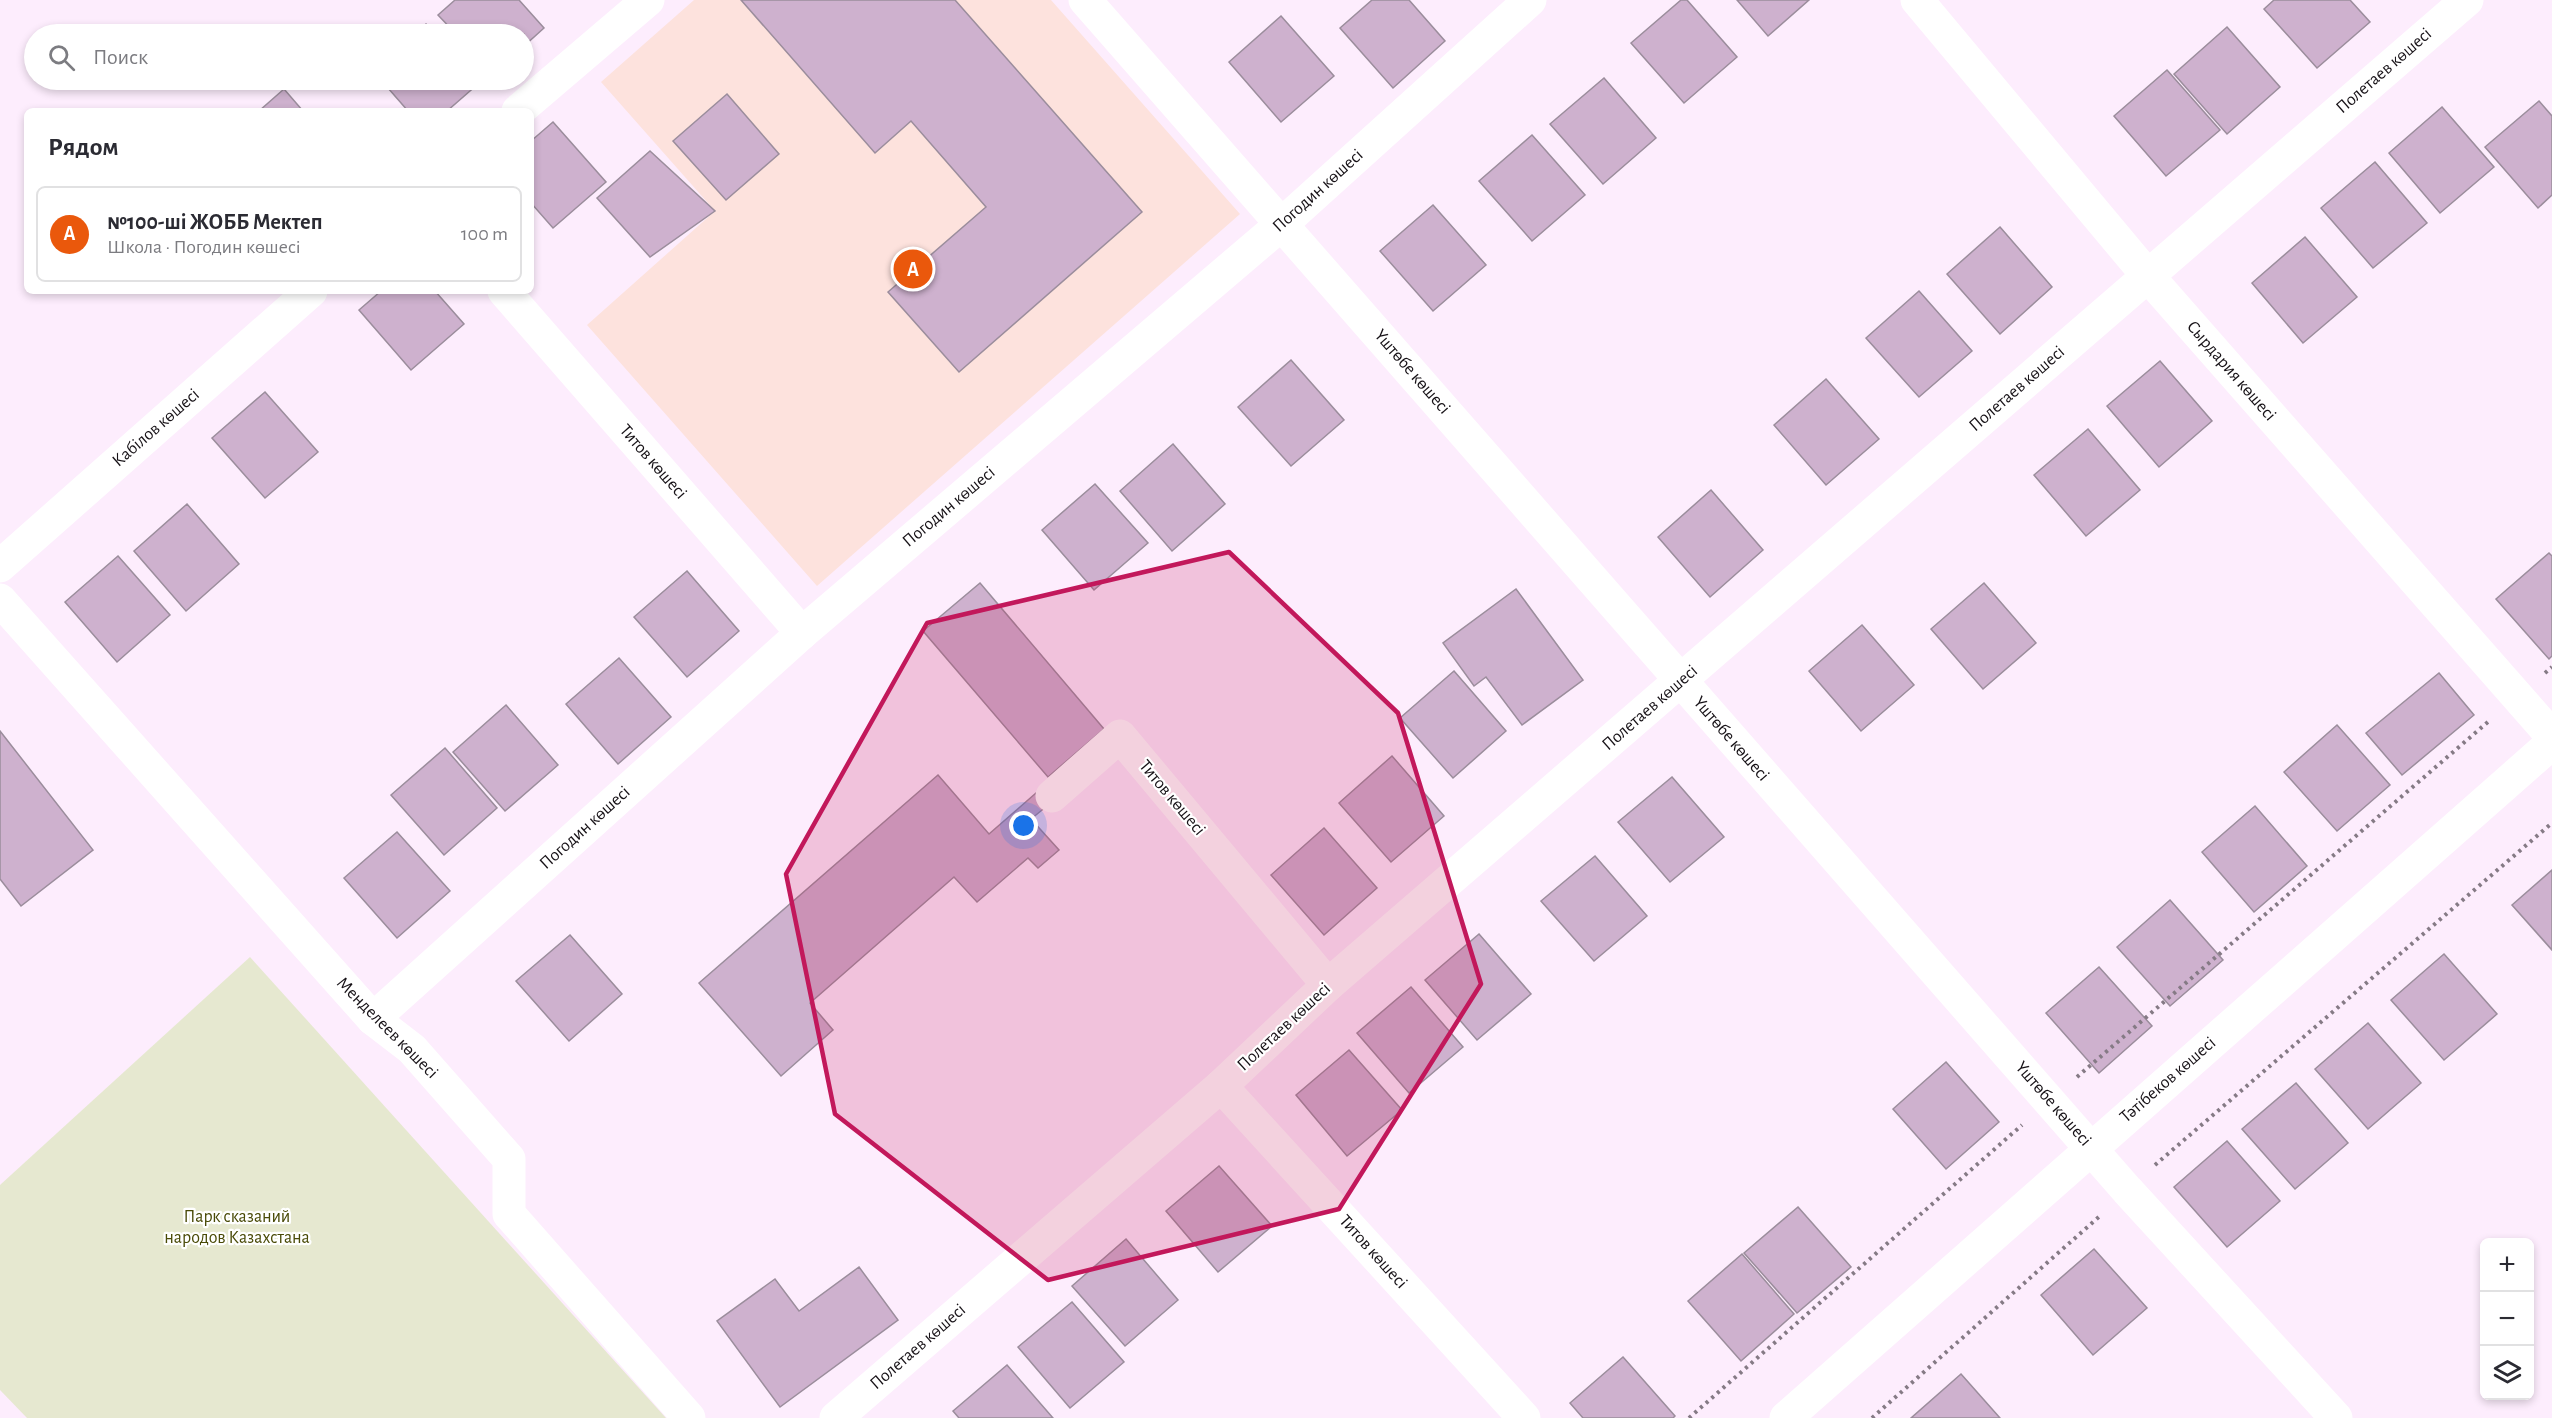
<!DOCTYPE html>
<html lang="ru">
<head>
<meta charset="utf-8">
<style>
  body { margin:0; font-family:"Alegreya Sans",sans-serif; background:#f2f2f3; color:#2b2b33 }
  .controls { position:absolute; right:18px; bottom:18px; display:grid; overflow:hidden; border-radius:9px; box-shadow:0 3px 9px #0003 }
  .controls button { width:54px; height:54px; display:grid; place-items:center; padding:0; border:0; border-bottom:2px solid #e1e1e2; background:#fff; color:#2b2b33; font:30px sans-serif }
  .you { position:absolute; left:1024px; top:826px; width:21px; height:21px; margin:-15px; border:4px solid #fff; border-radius:50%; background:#1a73e8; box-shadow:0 0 0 9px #1a73e833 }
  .badge { display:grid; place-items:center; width:39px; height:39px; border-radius:50%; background:#ea580c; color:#fff; font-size:20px; font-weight:700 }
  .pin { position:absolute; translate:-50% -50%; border:3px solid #fff; box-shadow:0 2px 6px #0006 }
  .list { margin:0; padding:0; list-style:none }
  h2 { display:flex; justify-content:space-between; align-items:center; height:78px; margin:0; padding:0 24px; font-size:26px }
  h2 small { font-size:20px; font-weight:400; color:#7c7c81 }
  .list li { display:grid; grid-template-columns:39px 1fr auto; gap:18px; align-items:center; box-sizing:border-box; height:96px; margin:0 12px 12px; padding:0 12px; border:2px solid #e1e1e2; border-radius:9px }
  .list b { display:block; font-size:22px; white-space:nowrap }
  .list p { margin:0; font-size:20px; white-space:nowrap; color:#7c7c81 }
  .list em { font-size:20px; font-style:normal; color:#7c7c81 }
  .icon { flex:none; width:33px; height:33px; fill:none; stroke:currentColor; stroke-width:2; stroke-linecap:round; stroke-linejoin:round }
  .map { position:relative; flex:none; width:2552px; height:1418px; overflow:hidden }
  .search { position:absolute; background:#fff; box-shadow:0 3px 9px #0003; left:24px; top:24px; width:510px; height:66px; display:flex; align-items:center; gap:15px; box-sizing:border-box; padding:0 21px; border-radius:33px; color:#7c7c81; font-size:22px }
  .panel { position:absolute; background:#fff; box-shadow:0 3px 9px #0003; left:24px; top:108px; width:510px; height:186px; border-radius:9px }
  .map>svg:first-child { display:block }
  .education { fill:#fde2dd }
  .green { fill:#e6e8d0 }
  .building { fill:#ceb1ce; stroke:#9b8d9c; stroke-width:1.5 }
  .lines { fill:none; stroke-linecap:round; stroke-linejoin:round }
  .path { stroke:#857a85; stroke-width:4; stroke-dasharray:3 4.5; stroke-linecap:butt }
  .minor { stroke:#fff; stroke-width:33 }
  .secondary { stroke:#fff; stroke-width:33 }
  .marked { fill:#c2185b; fill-opacity:0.2; stroke:#c2185b; stroke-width:4.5; stroke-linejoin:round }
  .labels { text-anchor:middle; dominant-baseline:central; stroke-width:4.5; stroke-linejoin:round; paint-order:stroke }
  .street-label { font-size:18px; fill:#161116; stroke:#fff }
  .park-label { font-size:18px; fill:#494a07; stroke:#fff }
</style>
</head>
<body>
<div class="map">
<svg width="2552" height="1418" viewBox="0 0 2552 1418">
  <rect width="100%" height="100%" fill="#fdedfd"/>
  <polygon class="education" points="694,0 1051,0 1240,214 817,586 587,325 715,211 601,82"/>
  <polygon class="green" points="250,957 666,1418 27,1418 0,1390 0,1185"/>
  <g class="building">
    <polygon points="455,0 519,0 544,28 524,46 524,34 456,34 438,15"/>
    <polygon points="741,0 955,0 1142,212 959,372 888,292 986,207 911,121 875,153"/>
    <polygon points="1372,0 1409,0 1445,41 1393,88 1340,28"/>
    <polygon points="1681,0 1687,0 1737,57 1684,103 1631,43"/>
    <polygon points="1737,0 1809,0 1768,36"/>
    <polygon points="2274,0 2350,0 2370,22 2317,68 2264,9"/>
    <polygon points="1281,16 1334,76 1281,122 1229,62"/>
    <polygon points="426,24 435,34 414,34"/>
    <polygon points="2227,27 2280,87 2227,134 2174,74"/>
    <polygon points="2167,70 2220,130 2166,176 2114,116"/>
    <polygon points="1604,78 1656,138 1603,184 1550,124"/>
    <polygon points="381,80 474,80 478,84 447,111 408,111"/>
    <polygon points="284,89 303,111 259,111"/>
    <polygon points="727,94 779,154 726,200 673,141"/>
    <polygon points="2539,101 2552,116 2552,195 2538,208 2485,147"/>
    <polygon points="2442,107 2494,167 2440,213 2389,153"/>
    <polygon points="553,122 606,182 553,228 531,203 531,141"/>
    <polygon points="1532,135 1585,195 1532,241 1479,181"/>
    <polygon points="650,151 715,211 650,257 597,198"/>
    <polygon points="2375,162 2427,223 2373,268 2321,208"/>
    <polygon points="1433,205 1486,265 1433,311 1380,251"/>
    <polygon points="2000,227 2052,287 2000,334 1947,274"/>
    <polygon points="2305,237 2357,297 2303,343 2252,283"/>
    <polygon points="381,291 435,291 464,324 411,370 359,310"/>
    <polygon points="1919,291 1972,351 1919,397 1866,338"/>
    <polygon points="1291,360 1344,420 1291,466 1238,407"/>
    <polygon points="2160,361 2212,421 2159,467 2107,406"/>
    <polygon points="1826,379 1879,439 1826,485 1774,425"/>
    <polygon points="265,392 318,452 265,498 212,438"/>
    <polygon points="2088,429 2140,490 2086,536 2034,475"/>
    <polygon points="1173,444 1225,504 1172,551 1120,491"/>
    <polygon points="1095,484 1148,543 1094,590 1042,530"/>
    <polygon points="1711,490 1763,550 1710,597 1658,537"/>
    <polygon points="187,504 239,564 186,611 134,551"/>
    <polygon points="2549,553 2552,556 2552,656 2549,659 2496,599"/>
    <polygon points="118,556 170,615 117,662 65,602"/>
    <polygon points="687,571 739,631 687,677 634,617"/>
    <polygon points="980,583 1104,729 1048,777 923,631"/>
    <polygon points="1984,583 2036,643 1983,689 1931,629"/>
    <polygon points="1516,589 1583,680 1522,725 1486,677 1474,686 1443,643"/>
    <polygon points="1862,625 1914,685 1861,731 1809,671"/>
    <polygon points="619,658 671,717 618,764 566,704"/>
    <polygon points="1454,671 1506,731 1453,778 1400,718"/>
    <polygon points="2439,673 2474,715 2402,775 2366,733"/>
    <polygon points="506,705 558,765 505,811 453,752"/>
    <polygon points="2337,725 2390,785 2337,831 2284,772"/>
    <polygon points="0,731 93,850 21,906 0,879"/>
    <polygon points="445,748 497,808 444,855 391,795"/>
    <polygon points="1392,756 1444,816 1391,862 1339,803"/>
    <polygon points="938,775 989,834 1036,793 1047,806 1031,819 1059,850 1038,868 1028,858 977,902 954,877 810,1003 833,1030 781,1076 699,983"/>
    <polygon points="1672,777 1724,837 1670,882 1618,822"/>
    <polygon points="2255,806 2307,866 2254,912 2202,852"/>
    <polygon points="1324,828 1377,888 1324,935 1271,875"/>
    <polygon points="397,832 450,891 397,938 344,878"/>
    <polygon points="1595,856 1647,916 1594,961 1541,901"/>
    <polygon points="2552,870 2552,950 2512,905"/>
    <polygon points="2170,900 2223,960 2170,1006 2117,947"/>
    <polygon points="1479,934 1531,994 1477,1040 1425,980"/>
    <polygon points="570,935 622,994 569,1041 516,981"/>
    <polygon points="2444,954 2497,1014 2444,1060 2391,1000"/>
    <polygon points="2099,967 2152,1026 2099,1073 2046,1013"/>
    <polygon points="1411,987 1463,1047 1409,1093 1357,1033"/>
    <polygon points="2368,1023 2421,1083 2368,1129 2315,1069"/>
    <polygon points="1349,1050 1402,1110 1347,1156 1296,1095"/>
    <polygon points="1946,1062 1999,1122 1946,1169 1893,1109"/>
    <polygon points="2296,1083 2348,1143 2295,1189 2242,1129"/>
    <polygon points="2227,1141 2280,1201 2227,1247 2174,1187"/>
    <polygon points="1219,1166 1272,1226 1218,1272 1166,1211"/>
    <polygon points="1798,1207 1851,1267 1797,1313 1744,1253"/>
    <polygon points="1126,1239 1178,1300 1125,1346 1072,1286"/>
    <polygon points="2094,1249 2147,1308 2093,1355 2041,1295"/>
    <polygon points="1742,1254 1794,1314 1741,1361 1688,1301"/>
    <polygon points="859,1267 898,1320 780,1407 717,1321 775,1279 799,1311"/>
    <polygon points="1072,1302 1124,1362 1070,1408 1018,1347"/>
    <polygon points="1623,1357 1675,1416 1673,1418 1583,1418 1570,1403"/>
    <polygon points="1007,1365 1053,1418 959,1418 953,1411"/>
    <polygon points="1961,1374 2000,1418 1911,1418"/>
  </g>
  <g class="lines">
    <g class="path">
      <polyline points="2545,673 2552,667"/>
      <polyline points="2077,1077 2489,721"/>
      <polyline points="2155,1165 2552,823"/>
      <polyline points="1689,1418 2022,1125"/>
      <polyline points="1872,1418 2101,1215"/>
    </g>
    <g class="minor">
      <polyline points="1085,0 2127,1190 2336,1418"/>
      <polyline points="1917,0 2147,275 2552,736"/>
      <polyline points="518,111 648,0"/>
      <polyline points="504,291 802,633"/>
      <polyline points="0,566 311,291"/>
      <polyline points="0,600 373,1019 412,1049 509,1159 509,1214 689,1418"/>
      <polyline points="1052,796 1120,736 1328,985"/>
      <polyline points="373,1019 802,633 1283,223 1530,0"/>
      <polyline points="1221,1086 1524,1418"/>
      <polyline points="836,1418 1221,1086 1328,985 2467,0"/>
    </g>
    <polyline class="secondary" points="1786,1418 2552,743"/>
  </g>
  <path class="marked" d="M1229,552L1398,713L1481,984L1339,1209L1048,1280L835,1114L786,874L927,623Z"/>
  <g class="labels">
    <g class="street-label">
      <text transform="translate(2384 71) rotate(-41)">Полетаев көшесі</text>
      <text transform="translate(1318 191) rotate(-42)">Погодин көшесі</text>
      <text transform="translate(2231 371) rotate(49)">Сырдария көшесі</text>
      <text transform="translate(1412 372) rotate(49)">Үштөбе көшесі</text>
      <text transform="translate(2017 389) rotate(-41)">Полетаев көшесі</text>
      <text transform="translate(156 428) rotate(-41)">Кабілов көшесі</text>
      <text transform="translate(653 462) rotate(49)">Титов көшесі</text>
      <text transform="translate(949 507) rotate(-40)">Погодин көшесі</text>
      <text transform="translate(1650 708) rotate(-41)">Полетаев көшесі</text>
      <text transform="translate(1731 739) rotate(49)">Үштөбе көшесі</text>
      <text transform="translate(1172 798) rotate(50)">Титов көшесі</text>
      <text transform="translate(585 828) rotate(-42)">Погодин көшесі</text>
      <text transform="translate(1284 1027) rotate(-43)">Полетаев көшесі</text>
      <text transform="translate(387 1028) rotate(45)">Менделеев көшесі</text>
      <text transform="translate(2168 1080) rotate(-41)">Тәтібеков көшесі</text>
      <text transform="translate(2053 1104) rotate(49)">Үштөбе көшесі</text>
      <text transform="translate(1373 1252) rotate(48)">Титов көшесі</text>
      <text transform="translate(918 1347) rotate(-41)">Полетаев көшесі</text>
    </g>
    <g class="park-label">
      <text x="237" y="1217">Парк сказаний<tspan x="237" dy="21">народов Казахстана</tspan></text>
    </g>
  </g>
</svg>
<div class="controls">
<button>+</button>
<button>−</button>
<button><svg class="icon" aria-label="layers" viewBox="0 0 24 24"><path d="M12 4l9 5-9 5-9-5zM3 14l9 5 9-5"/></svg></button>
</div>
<div class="you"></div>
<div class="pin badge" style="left:913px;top:269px">A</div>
<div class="search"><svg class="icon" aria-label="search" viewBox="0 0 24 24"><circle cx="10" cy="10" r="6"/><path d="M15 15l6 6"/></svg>Поиск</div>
<section class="panel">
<h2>Рядом<small></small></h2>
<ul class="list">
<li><span class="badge">A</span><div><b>№100-ші ЖОББ Мектеп</b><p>Школа · Погодин көшесі</p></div><em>100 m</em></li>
</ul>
</section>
</div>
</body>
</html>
